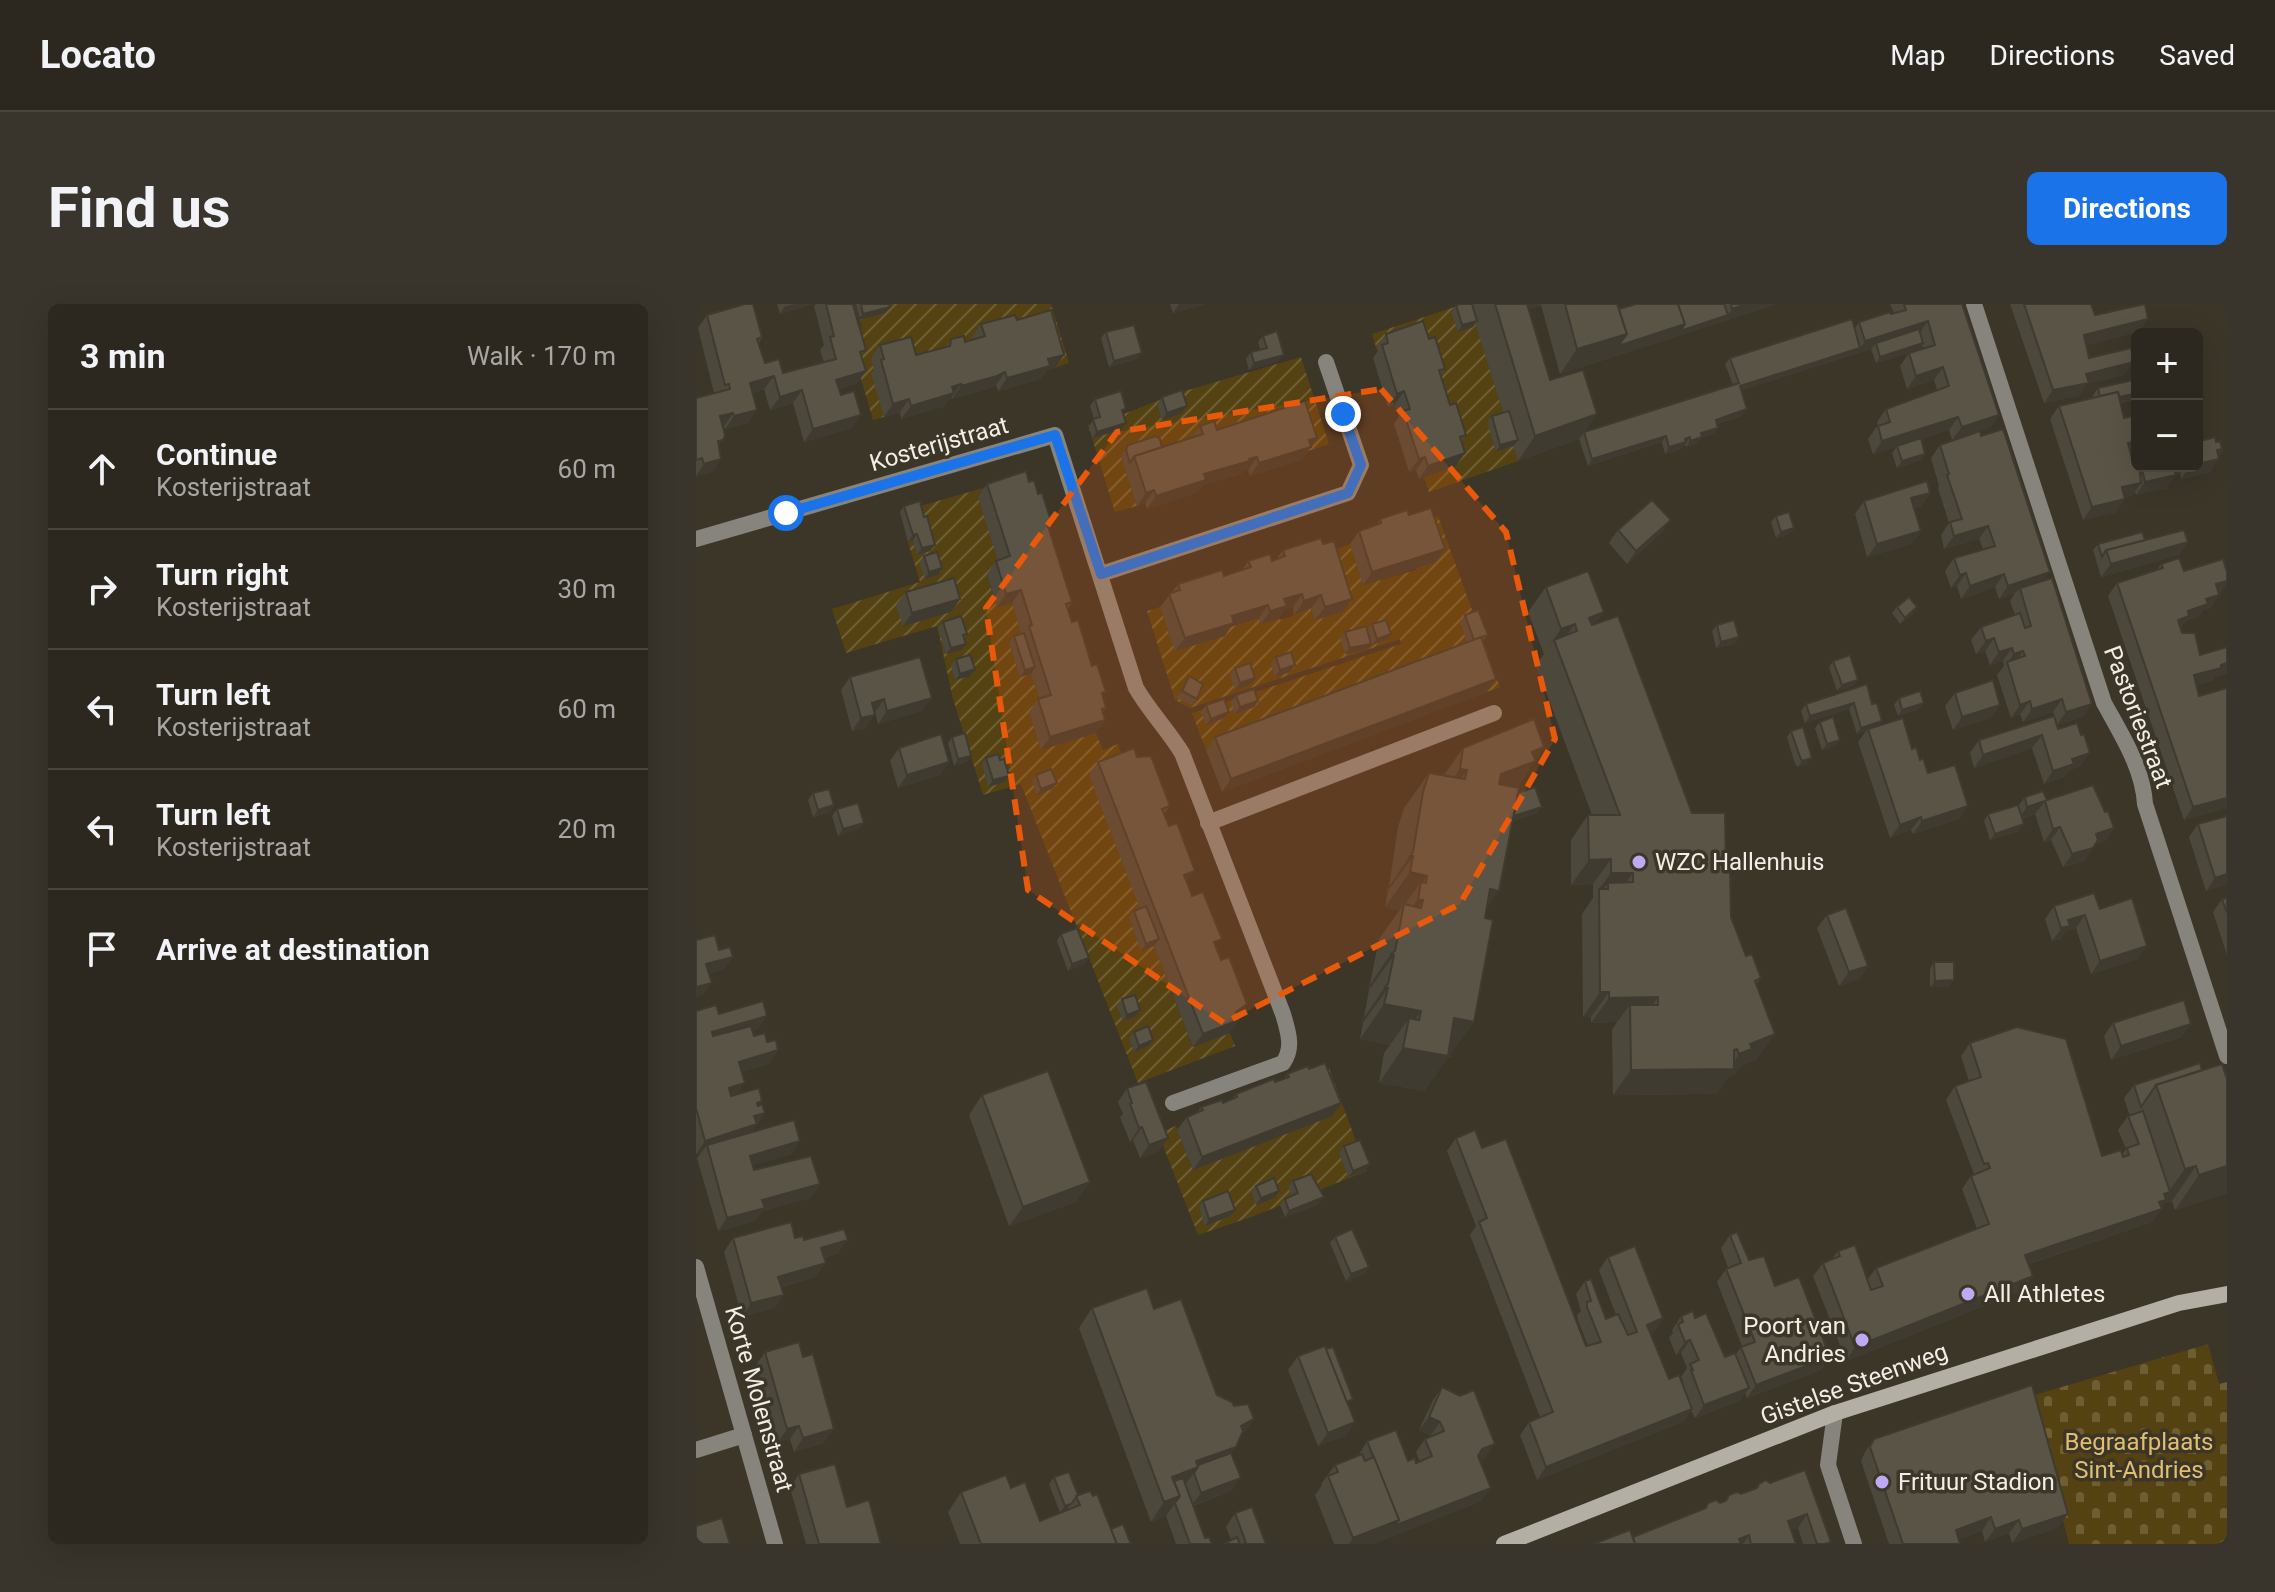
<!DOCTYPE html>
<html lang="en">
<head>
<meta charset="utf-8">
<style>
  body { margin:0; font-family:Roboto,sans-serif; background:#39342c; color:#f1f3f6 }
  .controls { position:absolute; right:24px; top:24px; display:grid; overflow:hidden; border-radius:12px; box-shadow:0 8px 32px #0002 }
  .controls button { width:72px; height:72px; display:grid; place-items:center; padding:0; border:0; border-bottom:2px solid #48443d; background:#2d281f; color:#f1f3f6; font:40px sans-serif }
  .stop { position:absolute; width:24px; height:24px; margin:-18px; border:6px solid #1a73e8; border-radius:50%; background:#fff }
  .stop.end { background:#1a73e8; border-color:#fff; box-shadow:0 2px 8px #0008 }
  .list { margin:0; padding:0; list-style:none }
  h2 { display:flex; justify-content:space-between; align-items:center; height:104px; margin:0; padding:0 32px; font-size:34px }
  h2 small { font-size:26px; font-weight:400; color:#a7a6a4 }
  .list li { display:grid; grid-template-columns:52px 1fr auto; gap:24px; align-items:center; box-sizing:border-box; height:120px; padding:0 32px; border-top:2px solid #48443d }
  .list b { display:block; font-size:30px; white-space:nowrap }
  .list p { margin:0; font-size:26px; white-space:nowrap; color:#a7a6a4 }
  .list em { font-size:26px; font-style:normal; color:#a7a6a4 }
  .icon { flex:none; width:44px; height:44px; fill:none; stroke:currentColor; stroke-width:2; stroke-linecap:round; stroke-linejoin:round }
  .map { position:relative; flex:none; width:1531px; height:1240px; overflow:hidden; border-radius:12px }
  header { display:flex; align-items:center; gap:48px; box-sizing:border-box; height:112px; padding:0 40px; background:#2d281f; border-bottom:2px solid #48443d }
  header strong { font-size:38px }
  nav { display:flex; gap:44px; margin-inline-start:auto; font-size:28px }
  .intro { display:flex; align-items:center; justify-content:space-between; box-sizing:border-box; height:192px; padding:0 48px }
  h1 { margin:0; font-size:56px }
  .button { padding:20px 36px; border-radius:12px; background:#1a73e8; color:#fff; font-size:28px; font-weight:700 }
  main { display:flex; gap:48px; padding:0 48px }
  aside { flex:1; background:#2d281f; border-radius:12px; box-shadow:0 8px 32px #0002 }
  .map>svg:first-child { display:block }
  .cemetery { fill:url(#cemetery-stones) }
  .garden { fill:url(#garden-furrows) }
  .lines { fill:none; stroke-linecap:round; stroke-linejoin:round }
  .minor { stroke:#86847d; stroke-width:16 }
  .secondary { stroke:#b3afa4; stroke-width:16 }
  .wall { fill:#4d483c }
  .shaded-wall { fill:#3f3b31 }
  .building { fill:#5a5446; stroke:#3f3b31; stroke-width:2 }
  .route { stroke:#1a73e8; stroke-width:10 }
  .marked { fill:#e8590c; fill-opacity:0.2; stroke:#e8590c; stroke-width:6; stroke-dasharray:16 10; stroke-linejoin:round }
  .poi-dot { fill:#bea9f4; stroke:#3c3629; stroke-width:3 }
  .labels { text-anchor:middle; dominant-baseline:central; stroke-width:7; stroke-linejoin:round; paint-order:stroke }
  .street-label { font-size:24px; fill:#f2eee6; stroke:#3c3629 }
  .poi-label { font-size:24px; fill:#f2eee6; stroke:#3c3629; text-anchor:start }
  .park-label { font-size:24px; fill:#e1bf72; stroke:#3c3629 }
</style>
</head>
<body>
<header>
<strong>Locato</strong>
<nav><a>Map</a><a>Directions</a><a>Saved</a></nav>
</header>
<div class="intro"><h1>Find us</h1><a class="button">Directions</a></div>
<main>
<aside>
<h2>3 min<small>Walk · 170 m</small></h2>
<ul class="list">
<li><svg class="icon" aria-label="ahead" viewBox="0 0 24 24"><path d="M12 20V5M6 11l6-6 6 6"/></svg><div><b>Continue</b><p>Kosterijstraat</p></div><em>60 m</em></li>
<li><svg class="icon" aria-label="right" viewBox="0 0 24 24"><path d="M7 20v-9h11M14 6l5 5-5 5"/></svg><div><b>Turn right</b><p>Kosterijstraat</p></div><em>30 m</em></li>
<li><svg class="icon" aria-label="left" viewBox="0 0 24 24"><path d="M17 20v-9H6M10 6l-5 5 5 5"/></svg><div><b>Turn left</b><p>Kosterijstraat</p></div><em>60 m</em></li>
<li><svg class="icon" aria-label="left" viewBox="0 0 24 24"><path d="M17 20v-9H6M10 6l-5 5 5 5"/></svg><div><b>Turn left</b><p>Kosterijstraat</p></div><em>20 m</em></li>
<li><svg class="icon" aria-label="arrive" viewBox="0 0 24 24"><path d="M6 21V4h12l-3 4 3 4H6"/></svg><div><b>Arrive at destination</b></div></li>
</ul>
</aside>
<div class="map">
<svg width="1531" height="1240" viewBox="0 0 1531 1240">
  <defs>
    <pattern id="cemetery-stones" width="16" height="16" patternUnits="userSpaceOnUse" patternTransform="scale(2)"><rect width="16" height="16" fill="#554212"/><path d="M2 7V4a2 2 0 0 1 4 0v3zM10 15v-3a2 2 0 0 1 4 0v3z" fill="#6e5e34"/></pattern>
    <pattern id="garden-furrows" width="10" height="10" patternUnits="userSpaceOnUse" patternTransform="scale(2)"><rect width="10" height="10" fill="#554212"/><path d="M-1 1l2-2M0 10L10 0M9 11l2-2" fill="none" stroke="#6e5e34"/></pattern>
  </defs>
  <rect width="100%" height="100%" fill="#3c3629"/>
  <polygon class="cemetery" points="1512,1040 1523,1080 1531,1078 1531,1240 1373,1240 1335,1092"/>
  <g class="garden">
    <polygon points="153,0 355,0 373,59 359,64 276,33 280,45 178,68 188,113 177,116 152,30"/>
    <polygon points="768,0 774,0 822,157 733,188 728,173 760,162 718,30 680,43 676,30"/>
    <polygon points="605,53 633,140 612,147 498,143 425,153 441,202 419,208 392,121 425,111 482,89"/>
    <polygon points="319,175 305,265 291,271 301,303 316,299 327,334 313,339 324,372 335,370 346,404 333,408 345,445 400,429 407,446 422,440 428,457 446,609 433,614 445,646 458,642 497,743 534,729 539,742 442,779 325,480 287,491 257,395 241,322 150,349 136,305 224,278 212,238 217,236 221,251 224,202"/>
    <polygon points="742,212 804,383 791,388 569,424 510,446 496,409 705,340 704,335 494,404 479,396 451,307 464,303 477,341 563,314 565,320 581,308 584,316 597,312 597,303 599,310 615,304 620,316 628,250 654,240 667,281 720,266 726,217"/>
    <polygon points="633,764 671,867 555,913 502,931 462,829 480,822 497,866 636,812 619,769"/>
  </g>
  <g class="lines">
    <g class="minor">
      <path d="M1278,0L1408,399C1425,430 1447,464 1449,500L1531,752"/>
      <path d="M0,235L359,131L440,384C454,408 472,426 486,449L587,710C592,727 598,744 587,759L477,799"/>
      <polyline points="405,270 652,189 665,161 630,58"/>
      <polyline points="512,519 798,409"/>
      <polyline points="0,963 79,1240"/>
      <polyline points="1139,1109 1132,1161 1158,1240"/>
      <polyline points="0,1146 48,1131"/>
    </g>
    <polyline class="secondary" points="808,1240 1139,1109 1483,999 1531,990"/>
  </g>
  <g class="wall">
    <polygon points="81,0 117,0 84,10"/>
    <polygon points="120,0 193,0 189,9 163,16 165,52 170,67 160,80 143,85 156,124 108,138 97,99 74,106 68,85 56,89 52,119 29,125 27,122 23,142 25,155 16,168 0,172 0,94 18,89 2,24 11,11 66,33 63,39 69,59 87,69 128,58 124,46 128,41 118,2"/>
    <polygon points="474,0 509,0 477,9"/>
    <polygon points="764,0 921,0 923,5 940,0 1081,0 864,70 845,1 832,5 854,76 901,110 883,135 822,157 817,142 800,148 791,118 796,112 807,108 779,19 777,23 762,28 755,8 760,1"/>
    <polygon points="1194,0 1266,0 1303,111 1293,124 1284,127 1285,132 1348,276 1387,413 1361,421 1385,462 1373,466 1368,473 1348,480 1336,444 1278,464 1274,449 1283,436 1361,421 1357,408 1327,418 1324,410 1315,414 1301,371 1308,362 1307,357 1294,361 1289,347 1280,350 1275,336 1285,323 1319,311 1314,297 1319,289 1303,295 1299,283 1265,295 1261,282 1255,284 1249,267 1258,254 1287,245 1283,235 1248,245 1245,231 1253,219 1242,184 1243,182 1235,154 1244,141 1256,136 1253,126 1225,135 1229,150 1225,156 1201,164 1196,149 1201,142 1177,150 1172,135 1182,121 1181,118 1190,105 1241,86 1238,76 1211,85 1204,62 1213,49 1227,44 1226,41 1223,46 1180,59 1175,45 1046,86 1046,112 1021,120 1022,124 1017,130 1005,134 1001,139 990,143 989,140 985,145 969,150 966,138 892,162 883,135 888,128 1037,81 1029,60 1034,54 1159,24 1163,18 1198,9"/>
    <polygon points="1314,0 1395,0 1399,11 1452,15 1442,28 1390,41 1393,54 1428,71 1391,80 1383,92 1348,99"/>
    <polygon points="321,16 368,51 359,64 351,66 345,75 302,87 300,81 292,85 256,95 255,93 249,102 205,115 204,108 188,113 175,69 178,66 175,54 184,41 220,51 249,43 255,35 269,38 276,35 276,33 285,20"/>
    <polygon points="410,28 446,49 441,55 413,63 405,34"/>
    <polygon points="690,30 733,35 749,65 744,72 754,101 770,131 766,137 760,162 723,175 720,166 713,168 698,120 703,113 699,100 692,103 677,54 682,47 680,43"/>
    <polygon points="567,32 583,57 553,66 550,55 555,48 564,45 562,38"/>
    <polygon points="1402,84 1439,95 1425,99 1436,155 1441,162 1501,162 1520,138 1526,145 1514,168 1485,175 1484,169 1479,170 1470,184 1440,191 1439,188 1436,192 1429,193 1420,208 1387,216 1354,115 1363,102 1398,94 1397,91"/>
    <polygon points="466,93 486,109 466,116 461,100"/>
    <polygon points="399,95 427,109 425,126 396,134 393,122 398,115 394,102"/>
    <polygon points="504,122 521,126 621,134 606,156 554,172 552,166 547,167 545,170 507,181 501,189 451,205 449,199 441,202 425,153 432,141 466,143 496,133"/>
    <polygon points="333,178 352,222 376,298 372,305 376,318 410,404 407,409 409,416 400,429 345,446 333,408 343,394 335,370 324,373 313,339 318,332 325,330 316,299 301,303 291,270 300,257 302,256 282,193 291,180"/>
    <polygon points="1234,189 1225,202 1218,204 1225,227 1215,240 1171,253 1159,210 1168,197"/>
    <polygon points="208,202 234,247 221,251 217,236 212,238 204,208"/>
    <polygon points="1080,212 1093,230 1080,234 1075,218"/>
    <polygon points="684,215 749,245 740,258 667,281 654,240 663,227 680,221"/>
    <polygon points="975,216 965,229 931,260 913,239 922,226"/>
    <polygon points="1449,236 1492,238 1482,251 1405,273 1397,246 1402,240"/>
    <polygon points="587,246 647,308 619,316 615,304 599,310 597,303 589,305 582,315 565,320 563,314 535,322 529,332 479,347 464,303 482,280 528,272 546,266 552,257 576,257 580,255"/>
    <polygon points="228,252 242,271 229,275 223,259"/>
    <polygon points="1465,260 1488,267 1531,268 1531,279 1514,304 1507,306 1502,313 1489,317 1485,324 1486,329 1504,351 1519,373 1516,377 1500,381 1503,392 1531,384 1531,504 1488,516 1412,292 1421,279 1461,266"/>
    <polygon points="850,283 900,320 996,509 1030,567 1035,613 1050,652 1065,674 1060,681 1079,730 1061,755 1045,762 1039,770 1033,772 1021,790 917,791 916,726 921,718 895,719 895,713 887,713 886,610 897,594 897,580 875,581 875,536 892,511 896,511 840,361 848,350 832,308"/>
    <polygon points="210,288 264,295 255,308 207,322 200,301"/>
    <polygon points="1201,303 1221,303 1217,310 1204,320 1196,309"/>
    <polygon points="769,311 792,331 786,338 800,375 791,388 526,488 510,446 519,433 771,338 764,318"/>
    <polygon points="247,318 271,330 268,334 270,340 265,346 250,350 242,324"/>
    <polygon points="676,320 695,330 690,336 676,341 671,327"/>
    <polygon points="1021,321 1043,333 1038,340 1020,344 1016,327"/>
    <polygon points="649,328 675,340 670,346 649,350 644,334"/>
    <polygon points="580,353 599,361 594,368 579,373 575,360"/>
    <polygon points="260,355 279,365 274,372 259,376 255,362"/>
    <polygon points="1137,357 1162,376 1157,382 1141,387 1133,363"/>
    <polygon points="539,364 554,381 539,386 534,371"/>
    <polygon points="493,372 501,395 496,401 481,394"/>
    <polygon points="154,373 226,407 182,420 179,408 170,424 156,427 145,386"/>
    <polygon points="1171,380 1183,421 1216,445 1232,469 1272,502 1263,515 1217,530 1215,526 1194,534 1162,438 1170,427 1161,430 1153,405 1109,419 1105,407 1110,400"/>
    <polygon points="1259,389 1304,401 1294,414 1257,426 1249,402"/>
    <polygon points="540,391 562,397 558,403 539,410 535,398"/>
    <polygon points="1203,394 1223,405 1202,412 1198,401"/>
    <polygon points="510,401 528,414 510,421 505,408"/>
    <polygon points="1124,418 1144,436 1139,442 1126,446 1119,424"/>
    <polygon points="1095,427 1111,460 1102,463 1099,460 1091,433"/>
    <polygon points="256,433 275,452 270,458 258,462 252,439"/>
    <polygon points="848,443 821,484 822,489 841,509 816,518 790,606 754,753 752,753 728,787 683,779 688,749 694,741 664,735 667,719 665,718 668,713 673,686 671,685 674,680 683,635 703,607 689,603 692,587 690,587 693,582 702,523 708,504 733,469 748,471 767,444"/>
    <polygon points="203,444 253,458 244,471 202,484 194,457"/>
    <polygon points="441,453 474,502 468,510 492,581 525,656 551,700 542,713 534,729 497,743 458,642 445,647 433,614 438,607 444,605 393,471 402,458"/>
    <polygon points="290,454 304,456 313,472 309,478 292,483 286,460"/>
    <polygon points="340,471 361,479 356,485 341,491 336,477"/>
    <polygon points="117,489 138,501 134,508 117,513 112,496"/>
    <polygon points="1329,493 1409,508 1418,524 1409,537 1400,540 1388,557 1367,563 1355,536 1348,538 1339,510 1326,515 1323,527 1294,536 1288,517 1292,510 1322,502"/>
    <polygon points="141,505 163,525 142,532 136,512"/>
    <polygon points="1531,512 1531,580 1510,587 1493,533 1502,520"/>
    <polygon points="1531,594 1531,651 1517,608 1526,595"/>
    <polygon points="1358,602 1404,605 1442,655 1395,670 1380,624 1370,627 1365,635 1356,637 1349,615"/>
    <polygon points="1131,611 1172,662 1163,675 1143,682 1121,624"/>
    <polygon points="365,630 393,654 388,660 372,667 361,637"/>
    <polygon points="1238,658 1253,683 1234,683 1234,665"/>
    <polygon points="426,695 444,706 440,712 427,717 421,702"/>
    <polygon points="0,707 23,710 62,725 56,726 58,732 71,738 82,746 73,760 45,768 41,790 64,801 69,809 55,829 104,837 95,850 57,861 58,866 124,880 114,894 66,907 59,917 22,927 1,854 5,849 0,850"/>
    <polygon points="1417,719 1486,733 1415,756 1408,732"/>
    <polygon points="438,728 452,742 438,748 433,735"/>
    <polygon points="1274,739 1406,852 1426,850 1430,845 1422,826 1432,812 1434,812 1428,794 1438,781 1506,766 1531,775 1531,889 1479,906 1476,897 1468,899 1465,903 1466,905 1456,918 1333,960 1328,986 1150,1057 1117,972 1127,959 1136,955 1142,947 1171,976 1180,964 1281,925 1266,885 1275,872 1278,870 1250,796 1259,782 1273,777 1265,752"/>
    <polygon points="591,770 636,812 497,866 481,826 491,813 501,809 505,803 527,799 536,795 540,790 588,775"/>
    <polygon points="431,784 463,847 444,854 437,836 434,838 424,813 427,810 422,798"/>
    <polygon points="286,791 394,878 380,898 313,922 273,811"/>
    <polygon points="760,834 786,844 890,1042 892,1042 882,1016 881,1011 885,1007 880,990 889,977 910,1015 920,1011 903,966 912,953 967,1014 958,1028 954,1029 973,1075 986,1079 987,1077 985,1073 991,1064 985,1049 980,1051 973,1034 977,1029 976,1026 985,1012 999,1014 1029,1053 1040,1050 1046,1042 1021,978 1030,965 1032,964 1025,944 1034,931 1053,956 1079,982 1134,1053 1125,1066 1051,1094 1049,1089 1044,1097 999,1114 995,1106 987,1118 841,1176 824,1131 833,1118 844,1113 774,931 780,922 751,847"/>
    <polygon points="648,842 674,860 669,867 652,873 643,849"/>
    <polygon points="597,877 623,900 589,913 584,901 589,895 596,892 592,883"/>
    <polygon points="560,882 583,887 578,894 560,901 555,888"/>
    <polygon points="507,897 534,912 509,922 503,903"/>
    <polygon points="639,933 673,963 668,970 650,977 634,939"/>
    <polygon points="37,934 99,934 108,936 142,949 128,954 120,973 85,983 88,991 78,1004 46,1013 28,948"/>
    <polygon points="396,1004 458,1005 521,1091 558,1115 543,1135 535,1149 535,1187 497,1202 509,1234 516,1240 480,1240 470,1212 455,1218 383,1024"/>
    <polygon points="69,1048 107,1053 128,1139 98,1148 94,1135 82,1138 60,1061"/>
    <polygon points="602,1052 652,1102 659,1118 649,1132 622,1142 592,1066"/>
    <polygon points="746,1083 789,1154 784,1156 786,1197 678,1240 638,1240 619,1191 626,1181 625,1180 639,1161 662,1152 671,1137 712,1157 720,1159 724,1158 720,1148 729,1135 736,1132 723,1126 737,1096"/>
    <polygon points="1178,1135 1362,1224 1316,1239 1313,1229 1289,1238 1286,1227 1263,1235 1264,1240 1193,1240 1165,1157 1169,1148"/>
    <polygon points="1109,1166 1135,1238 1133,1240 1107,1240 1102,1224 1095,1226 1100,1240 897,1240 937,1233 1008,1205 1012,1199 1028,1198 1033,1191 1045,1190 1059,1185 1063,1180 1074,1179"/>
    <polygon points="103,1170 151,1203 185,1240 110,1240 94,1184"/>
    <polygon points="358,1173 382,1191 415,1225 435,1240 264,1240 252,1208 265,1188 315,1184 344,1217 364,1209 353,1180"/>
    <polygon points="539,1209 570,1240 528,1240 535,1236 530,1223"/>
  </g>
  <g class="shaded-wall">
    <polygon points="99,0 117,0 84,10 88,3"/>
    <polygon points="483,0 509,0 477,9"/>
    <polygon points="818,0 846,0 809,13"/>
    <polygon points="1050,0 1081,0 864,70 881,45 931,30 1032,11 1036,5"/>
    <polygon points="194,3 189,9 162,16 167,10"/>
    <polygon points="1452,15 1442,28 1378,44 1388,31"/>
    <polygon points="781,17 777,23 762,28 766,21"/>
    <polygon points="1232,17 1223,30 1180,39 1175,45 1040,88 1044,82 1164,44 1169,37"/>
    <polygon points="1227,39 1223,46 1180,59 1184,53"/>
    <polygon points="446,49 441,55 413,63 418,57"/>
    <polygon points="368,51 359,64 351,66 345,75 302,87 311,74 352,55"/>
    <polygon points="588,51 583,57 553,66 558,59"/>
    <polygon points="1438,58 1428,71 1391,80 1383,92 1348,99 1357,86 1390,70"/>
    <polygon points="1247,63 1238,76 1211,85 1220,72"/>
    <polygon points="170,67 160,80 131,89 140,76"/>
    <polygon points="309,68 300,81 292,85 256,95 265,82"/>
    <polygon points="78,72 68,85 44,92 54,79"/>
    <polygon points="265,80 249,102 205,115 215,102 256,83"/>
    <polygon points="106,86 97,99 74,106 84,93"/>
    <polygon points="708,87 699,100 692,103 701,90"/>
    <polygon points="1441,89 1441,92 1439,95 1400,104 1405,98"/>
    <polygon points="213,95 204,108 188,113 197,100"/>
    <polygon points="491,102 486,109 466,116 471,109"/>
    <polygon points="1051,105 1046,112 1015,122 1020,116"/>
    <polygon points="61,106 52,119 29,125 38,112"/>
    <polygon points="37,109 28,122 15,125 24,112"/>
    <polygon points="901,110 883,135 822,157 839,132"/>
    <polygon points="165,111 156,124 108,138 117,125"/>
    <polygon points="1303,111 1293,124 1256,136 1266,123"/>
    <polygon points="1262,113 1253,126 1177,150 1186,137"/>
    <polygon points="430,119 425,126 396,134 401,128"/>
    <polygon points="1022,124 1017,130 1005,134 1001,139 990,143 994,137 1005,129"/>
    <polygon points="970,132 966,138 892,162 896,155"/>
    <polygon points="994,133 985,145 969,150 973,143"/>
    <polygon points="621,134 606,156 554,172 563,159 613,136"/>
    <polygon points="822,136 817,142 800,148 804,141"/>
    <polygon points="1441,137 1441,148 1423,152 1432,139"/>
    <polygon points="1526,145 1517,156 1523,155 1514,168 1485,175 1494,162 1501,162 1501,160 1521,146"/>
    <polygon points="769,149 760,162 723,175 732,162"/>
    <polygon points="1229,150 1225,156 1201,164 1206,157"/>
    <polygon points="561,153 552,166 547,167 545,170 507,181 501,189 451,205 460,192 508,170"/>
    <polygon points="729,153 720,166 713,168 723,155"/>
    <polygon points="25,155 16,168 0,172 8,160"/>
    <polygon points="1475,162 1488,162 1484,169 1468,173"/>
    <polygon points="1444,169 1447,169 1439,180 1445,179 1436,192 1417,196 1426,183"/>
    <polygon points="1480,171 1470,184 1440,191 1449,178"/>
    <polygon points="458,186 449,199 441,202 450,189"/>
    <polygon points="1234,189 1225,202 1206,207 1215,194"/>
    <polygon points="1429,195 1420,208 1387,216 1396,203"/>
    <polygon points="975,216 965,229 931,260 940,247"/>
    <polygon points="1292,222 1283,235 1248,245 1258,232"/>
    <polygon points="1098,224 1093,230 1080,234 1085,228"/>
    <polygon points="1225,227 1215,240 1171,253 1181,240"/>
    <polygon points="221,230 217,236 212,238 217,231"/>
    <polygon points="1492,238 1482,251 1405,273 1415,260"/>
    <polygon points="239,241 234,247 221,251 226,244"/>
    <polygon points="749,245 740,258 667,281 676,268"/>
    <polygon points="246,264 242,271 229,275 233,268"/>
    <polygon points="1354,268 1344,281 1324,284 1319,289 1303,295 1312,282"/>
    <polygon points="1270,269 1261,282 1255,284 1264,271"/>
    <polygon points="1308,270 1299,283 1265,295 1274,282"/>
    <polygon points="1531,277 1531,279 1524,289 1511,293 1520,280"/>
    <polygon points="325,286 316,299 301,303 310,290"/>
    <polygon points="606,290 597,303 589,305 582,315 565,320 574,307 588,295"/>
    <polygon points="625,291 615,304 599,310 608,297"/>
    <polygon points="1523,291 1514,304 1507,306 1502,313 1489,317 1484,325 1482,316 1492,307 1510,295"/>
    <polygon points="264,295 255,308 207,322 216,309"/>
    <polygon points="656,295 647,308 619,316 629,303"/>
    <polygon points="572,301 563,314 535,322 529,332 479,347 489,334 536,312"/>
    <polygon points="1221,303 1217,310 1204,320 1209,314"/>
    <polygon points="908,308 891,333 893,314"/>
    <polygon points="879,320 861,345 858,336 848,350 865,325"/>
    <polygon points="695,330 690,336 676,341 681,335"/>
    <polygon points="1043,333 1038,340 1020,344 1025,338"/>
    <polygon points="1298,334 1289,347 1280,350 1290,337"/>
    <polygon points="270,340 265,346 250,350 255,344"/>
    <polygon points="675,340 670,346 649,350 654,344"/>
    <polygon points="1316,344 1307,357 1294,361 1303,348"/>
    <polygon points="1327,347 1318,360 1311,359 1318,350"/>
    <polygon points="1531,359 1531,370 1519,373 1516,377 1488,384 1498,371"/>
    <polygon points="599,361 594,368 579,373 584,366"/>
    <polygon points="339,363 335,370 324,373 329,366"/>
    <polygon points="279,365 274,372 259,376 264,370"/>
    <polygon points="559,374 554,381 539,386 544,379"/>
    <polygon points="800,375 791,388 526,488 535,475"/>
    <polygon points="1162,376 1157,382 1141,387 1146,381"/>
    <polygon points="236,394 226,407 182,420 191,407"/>
    <polygon points="188,395 179,408 176,399"/>
    <polygon points="1366,395 1357,408 1327,418 1336,405"/>
    <polygon points="562,397 558,403 539,410 544,403"/>
    <polygon points="1334,397 1324,410 1315,414 1324,401"/>
    <polygon points="1158,399 1153,405 1109,419 1114,412"/>
    <polygon points="1228,399 1223,405 1202,412 1206,406"/>
    <polygon points="1396,400 1387,413 1361,421 1370,408"/>
    <polygon points="1304,401 1294,414 1257,426 1266,413"/>
    <polygon points="533,408 528,414 510,421 515,415"/>
    <polygon points="179,411 170,424 156,427 165,414"/>
    <polygon points="409,416 400,429 345,446 354,433"/>
    <polygon points="1186,417 1182,423 1172,425 1170,427 1161,430 1165,424"/>
    <polygon points="1346,431 1336,444 1278,464 1287,451"/>
    <polygon points="1144,436 1139,442 1126,446 1131,440"/>
    <polygon points="848,443 815,492 781,505 805,470 836,448"/>
    <polygon points="1394,449 1385,462 1373,466 1368,473 1348,480 1357,467 1376,455"/>
    <polygon points="275,452 270,458 258,462 262,455"/>
    <polygon points="1116,454 1111,460 1102,463 1106,457"/>
    <polygon points="253,458 244,471 202,484 211,471"/>
    <polygon points="764,465 771,466 746,501 739,500"/>
    <polygon points="313,472 309,478 292,483 297,476"/>
    <polygon points="361,479 356,485 341,491 345,485"/>
    <polygon points="1531,494 1531,504 1488,516 1497,503"/>
    <polygon points="1349,497 1339,510 1322,516 1331,503"/>
    <polygon points="138,501 134,508 117,513 122,506"/>
    <polygon points="1272,502 1263,515 1217,530 1226,517"/>
    <polygon points="846,503 841,509 814,519 818,512"/>
    <polygon points="1225,513 1215,526 1194,534 1204,521"/>
    <polygon points="168,519 163,525 142,532 147,525"/>
    <polygon points="1328,520 1323,527 1294,536 1299,530"/>
    <polygon points="1364,523 1355,536 1348,538 1357,525"/>
    <polygon points="1418,524 1409,537 1391,543 1400,530"/>
    <polygon points="1397,544 1388,557 1367,563 1376,550"/>
    <polygon points="714,552 717,552 692,587 690,587"/>
    <polygon points="915,555 897,580 875,581 893,556"/>
    <polygon points="499,567 490,580 488,571"/>
    <polygon points="714,568 731,572 724,582 725,578 707,603 708,600 703,607 689,603"/>
    <polygon points="915,569 937,569 920,594 912,585 912,579 903,591 903,585"/>
    <polygon points="1531,570 1531,580 1510,587 1519,574"/>
    <polygon points="794,585 803,587 779,622"/>
    <polygon points="722,595 727,596 702,631 704,621"/>
    <polygon points="1389,611 1380,624 1370,627 1365,635 1356,637 1372,616"/>
    <polygon points="463,635 458,642 445,647 450,640"/>
    <polygon points="1451,642 1442,655 1395,670 1404,657"/>
    <polygon points="695,650 698,651 673,686 671,685"/>
    <polygon points="37,653 27,666 1,673 10,660"/>
    <polygon points="393,654 388,660 372,667 376,660"/>
    <polygon points="1172,662 1163,675 1143,682 1153,668"/>
    <polygon points="1258,676 1253,683 1234,683 1239,677"/>
    <polygon points="16,679 6,692 0,694 0,683"/>
    <polygon points="689,683 692,684 667,719 665,718"/>
    <polygon points="904,688 913,688 895,713 887,713"/>
    <polygon points="962,693 945,718 934,701 921,718 895,719 913,694"/>
    <polygon points="551,700 542,713 543,716 534,729 497,743 507,730 540,708"/>
    <polygon points="688,700 725,707 710,728 713,714 694,741 664,735"/>
    <polygon points="444,706 440,712 427,717 431,711"/>
    <polygon points="71,712 62,725 7,741 16,728"/>
    <polygon points="758,714 778,718 728,787 683,779 707,744"/>
    <polygon points="1495,720 1486,733 1415,756 1425,742"/>
    <polygon points="1079,730 1061,755 1045,762 1039,770 1033,772 1021,790 917,791 935,766 1041,745 1027,765 1033,765 1043,750 1054,740"/>
    <polygon points="457,736 452,742 438,748 443,742"/>
    <polygon points="82,746 73,760 33,771 43,758"/>
    <polygon points="49,779 40,792 24,797 33,784"/>
    <polygon points="645,799 636,812 497,866 506,853"/>
    <polygon points="69,809 52,834 11,841 5,849 0,850 9,837 58,812"/>
    <polygon points="446,823 437,836 434,838 443,824"/>
    <polygon points="472,834 463,847 444,854 453,841"/>
    <polygon points="104,837 95,850 45,865 54,852"/>
    <polygon points="674,860 669,867 652,873 657,867"/>
    <polygon points="1500,862 1476,897 1468,899 1463,906 1466,905 1456,918 1320,964 1329,951 1472,888 1489,865"/>
    <polygon points="1531,862 1531,889 1479,906 1503,871"/>
    <polygon points="394,878 380,898 313,922 327,903"/>
    <polygon points="124,880 114,894 66,907 59,917 22,927 31,914 66,896"/>
    <polygon points="583,887 578,894 560,901 565,894"/>
    <polygon points="628,893 623,900 589,913 593,907"/>
    <polygon points="539,906 534,912 509,922 513,915"/>
    <polygon points="152,936 142,949 116,957 125,944"/>
    <polygon points="130,959 120,973 72,986 82,973"/>
    <polygon points="673,963 668,970 650,977 655,970"/>
    <polygon points="1337,972 1328,986 1150,1057 1159,1043"/>
    <polygon points="88,991 78,1004 46,1013 55,999"/>
    <polygon points="967,1014 958,1028 942,1034 951,1021"/>
    <polygon points="994,1036 985,1049 980,1051 989,1038"/>
    <polygon points="1134,1053 1125,1066 1051,1094 1060,1081"/>
    <polygon points="1053,1084 1044,1097 999,1114 1008,1101"/>
    <polygon points="996,1105 987,1118 841,1176 850,1163"/>
    <polygon points="733,1113 744,1118 735,1131 723,1126"/>
    <polygon points="558,1115 544,1134 531,1142 545,1122"/>
    <polygon points="659,1118 649,1132 622,1142 632,1129"/>
    <polygon points="103,1122 94,1135 82,1138 91,1125"/>
    <polygon points="138,1125 128,1139 98,1148 107,1134"/>
    <polygon points="799,1140 789,1154 777,1159 786,1145"/>
    <polygon points="540,1143 526,1162 498,1169 488,1182 475,1187 476,1173 500,1157"/>
    <polygon points="545,1174 535,1187 495,1202 505,1189"/>
    <polygon points="795,1184 786,1197 689,1236 698,1222"/>
    <polygon points="484,1192 470,1212 455,1218 468,1198"/>
    <polygon points="375,1200 370,1206 364,1209 369,1202"/>
    <polygon points="1111,1210 1102,1224 1083,1230 1092,1217"/>
    <polygon points="1372,1210 1362,1224 1316,1239 1326,1225"/>
    <polygon points="1295,1213 1286,1227 1251,1240 1260,1226"/>
    <polygon points="703,1216 689,1236 678,1240 653,1240 657,1234"/>
    <polygon points="1323,1216 1313,1229 1289,1238 1299,1225"/>
    <polygon points="1053,1231 1047,1240 1040,1240 1043,1235"/>
  </g>
  <g class="building">
    <polygon points="49,0 57,0 66,33 61,35 69,59 83,55 87,69 140,55 134,33 138,32 130,0 157,0 170,46 164,48 170,67 140,76 145,91 158,87 165,111 117,125 106,86 84,93 78,72 54,79 61,106 38,112 37,109 24,112 29,131 27,136 22,137 25,155 8,160 6,154 0,156 0,94 34,85 33,80 29,81 11,11"/>
    <polygon points="157,0 159,0 165,22 163,22"/>
    <polygon points="165,0 193,0 194,3 167,10"/>
    <polygon points="764,0 776,0 781,17 766,21 760,1"/>
    <polygon points="799,0 831,0 854,76 887,66 901,110 839,132"/>
    <polygon points="869,0 921,0 931,30 881,45"/>
    <polygon points="940,0 982,0 989,20 922,42 931,30 923,5"/>
    <polygon points="982,0 1028,0 1032,11 984,27 989,20"/>
    <polygon points="1035,0 1050,0 1036,5"/>
    <polygon points="1208,0 1266,0 1303,111 1266,123 1262,113 1186,137 1182,122 1194,118 1190,105 1253,82 1247,63 1220,72 1213,49 1239,41 1232,17 1169,37 1163,18 1194,8 1195,10 1210,6"/>
    <polygon points="1328,0 1395,0 1399,11 1449,0 1452,15 1388,31 1393,54 1435,44 1438,58 1390,70 1393,79 1357,86"/>
    <polygon points="355,6 368,51 352,55 354,62 311,74 309,68 301,72 265,82 265,80 256,83 258,89 215,102 213,95 197,100 185,56 188,55 184,41 215,33 220,51 254,42 255,35 268,32 269,38 289,32 285,20 319,11 321,16"/>
    <polygon points="1156,15 1164,44 1044,82 1051,105 1020,116 1022,124 1005,129 1006,133 994,137 994,133 989,135 990,138 973,143 970,132 896,155 888,128 1043,79 1034,54"/>
    <polygon points="727,17 733,35 739,33 749,65 743,66 754,101 760,99 770,131 764,133 769,149 732,162 729,153 723,155 707,107 714,105 708,87 701,90 686,41 692,39 690,30"/>
    <polygon points="438,21 446,49 418,57 410,28"/>
    <polygon points="1223,25 1227,39 1184,53 1180,39"/>
    <polygon points="581,27 588,51 558,59 555,48 571,44 567,32"/>
    <polygon points="1441,75 1441,89 1423,93 1422,88 1404,92 1402,84"/>
    <polygon points="486,86 491,102 471,109 466,93"/>
    <polygon points="425,87 430,105 426,106 430,119 401,128 397,115 404,113 399,95"/>
    <polygon points="1422,88 1428,114 1441,111 1441,137 1432,139 1436,155 1441,153 1441,162 1477,162 1480,171 1449,178 1447,169 1444,169 1445,179 1426,183 1429,195 1396,203 1363,102"/>
    <polygon points="609,97 621,134 613,136 615,143 563,159 561,153 553,155 554,157 508,170 510,176 460,192 458,186 450,189 438,152 507,130 504,122 518,117 521,126"/>
    <polygon points="813,107 822,136 804,141 796,112"/>
    <polygon points="1307,125 1354,268 1312,282 1308,270 1274,282 1270,269 1264,271 1258,254 1299,242 1292,222 1258,232 1254,218 1266,215 1251,171 1253,170 1244,141 1284,127 1285,132"/>
    <polygon points="460,132 464,135 466,143 438,152 434,159 430,146 432,141"/>
    <polygon points="1519,133 1520,138 1524,137 1526,145 1521,146 1523,155 1501,160 1501,138"/>
    <polygon points="1225,134 1229,150 1206,157 1201,142"/>
    <polygon points="330,167 333,178 338,176 342,190 346,189 355,217 351,219 376,298 370,300 376,318 382,316 396,362 401,360 410,388 406,389 410,404 406,405 409,416 354,433 342,395 355,391 333,322 336,321 325,286 310,290 300,257 314,252 291,180"/>
    <polygon points="1231,177 1234,189 1215,194 1225,227 1181,240 1168,197"/>
    <polygon points="956,196 975,216 940,247 922,226"/>
    <polygon points="224,197 228,213 231,212 239,241 226,244 221,230 217,231 208,202"/>
    <polygon points="735,204 749,245 676,268 663,227 685,219 684,215 711,206 713,211"/>
    <polygon points="1093,208 1098,224 1085,228 1080,212"/>
    <polygon points="1488,226 1492,238 1415,260 1410,246"/>
    <polygon points="1446,228 1449,236 1410,246 1406,253 1402,240"/>
    <polygon points="625,234 627,240 638,237 656,295 629,303 625,291 608,297 606,290 588,295 591,302 574,307 572,301 536,312 538,319 489,334 473,290 484,286 482,280 526,266 528,272 555,263 552,257 574,250 576,257 589,252 587,246"/>
    <polygon points="241,248 246,264 233,268 228,252"/>
    <polygon points="1483,254 1488,267 1527,255 1531,268 1531,277 1520,280 1523,291 1510,295 1512,300 1492,307 1493,312 1482,316 1486,329 1499,329 1504,351 1531,343 1531,359 1525,361 1525,364 1498,371 1503,392 1531,384 1531,494 1497,503 1421,279 1467,264 1465,260"/>
    <polygon points="892,267 908,308 893,314 896,321 922,312 996,509 1029,509 1030,567 1034,567 1035,613 1050,652 1056,650 1065,674 1059,677 1079,730 1054,740 1056,745 1043,750 1041,745 1038,746 1038,765 935,766 934,701 962,701 962,693 913,694 913,688 904,688 903,585 912,585 912,579 937,578 937,569 915,569 915,555 893,556 892,511 924,511 858,336 881,327 879,320 865,325 850,283"/>
    <polygon points="258,274 264,295 216,309 210,288"/>
    <polygon points="1356,274 1396,400 1370,408 1366,395 1336,405 1334,397 1324,401 1311,358 1329,352 1327,347 1318,350 1316,344 1303,348 1298,334 1290,337 1285,323 1324,309 1329,324 1335,322 1324,284"/>
    <polygon points="1213,293 1221,303 1209,314 1201,303"/>
    <polygon points="782,306 792,331 778,336 769,311"/>
    <polygon points="265,312 271,330 267,331 270,340 255,344 247,318"/>
    <polygon points="690,316 695,330 681,335 676,320"/>
    <polygon points="1038,316 1043,333 1025,338 1021,321"/>
    <polygon points="670,322 675,340 654,344 649,328"/>
    <polygon points="328,329 339,363 329,366 318,332"/>
    <polygon points="785,333 800,375 535,475 519,433"/>
    <polygon points="595,348 599,361 584,366 580,353"/>
    <polygon points="274,351 279,365 264,370 260,355"/>
    <polygon points="1154,351 1162,376 1146,381 1137,357"/>
    <polygon points="224,353 236,394 191,407 188,395 176,399 179,411 165,414 154,373"/>
    <polygon points="554,359 559,374 544,379 539,364"/>
    <polygon points="493,372 507,380 501,395 486,387"/>
    <polygon points="1297,376 1304,401 1266,413 1259,389"/>
    <polygon points="1171,380 1176,400 1181,399 1186,417 1165,424 1158,399 1114,412 1110,400"/>
    <polygon points="558,385 562,397 544,403 540,391"/>
    <polygon points="1224,387 1228,399 1206,406 1203,394"/>
    <polygon points="528,395 533,408 515,415 510,401"/>
    <polygon points="1358,412 1362,425 1381,419 1385,431 1388,430 1394,449 1376,455 1378,460 1357,467 1346,431 1287,451 1283,436"/>
    <polygon points="1137,413 1144,436 1131,440 1124,418"/>
    <polygon points="1207,414 1216,445 1220,443 1224,456 1227,454 1232,469 1259,461 1272,502 1226,517 1225,513 1204,521 1172,425"/>
    <polygon points="838,415 848,443 836,448 840,457 805,470 803,480 823,484 803,587 794,585 789,614 797,616 778,718 758,714 752,752 707,744 713,714 723,716 725,707 688,700 692,684 689,683 692,680 698,651 695,650 699,647 708,600 725,604 727,596 722,595 725,578 730,579 731,572 714,568 717,552 714,552 717,548 727,488 733,469 769,475 771,466 764,465 767,444"/>
    <polygon points="1107,423 1116,454 1106,457 1104,453 1095,427"/>
    <polygon points="269,429 275,452 262,455 256,433"/>
    <polygon points="245,430 253,458 211,471 203,444"/>
    <polygon points="438,444 441,453 455,452 474,502 466,505 473,522 481,519 499,567 488,571 492,581 496,592 507,588 526,635 518,638 525,656 533,653 551,700 540,708 543,716 507,730 402,458"/>
    <polygon points="302,450 304,456 308,455 313,472 297,476 290,454"/>
    <polygon points="355,465 361,479 345,485 340,471"/>
    <polygon points="1397,481 1409,508 1412,507 1418,524 1400,530 1402,536 1397,544 1376,550 1364,523 1357,525 1349,497 1331,503 1329,493 1347,487 1351,496"/>
    <polygon points="839,483 846,503 818,512 822,489"/>
    <polygon points="133,485 138,501 122,506 117,489"/>
    <polygon points="162,499 168,519 147,525 141,505"/>
    <polygon points="1322,501 1328,520 1299,530 1292,510"/>
    <polygon points="1531,512 1531,570 1519,574 1502,520"/>
    <polygon points="1398,589 1404,605 1436,594 1451,642 1404,657 1389,611 1372,616 1374,622 1365,624 1358,602"/>
    <polygon points="1531,594 1531,609 1526,595"/>
    <polygon points="450,602 463,635 450,640 438,607"/>
    <polygon points="1150,604 1172,662 1153,668 1131,611"/>
    <polygon points="381,624 393,654 376,660 365,630"/>
    <polygon points="19,631 23,646 34,643 37,653 10,660 16,679 0,683 0,636"/>
    <polygon points="1238,658 1258,658 1258,676 1239,677"/>
    <polygon points="439,691 444,706 431,711 426,695"/>
    <polygon points="1488,696 1495,720 1425,742 1417,719"/>
    <polygon points="67,697 71,712 16,728 17,732 55,722 58,732 69,729 71,738 80,736 82,746 43,758 49,779 33,784 35,792 63,784 66,797 61,799 62,802 66,800 69,809 58,812 61,820 9,837 0,804 0,707 20,701 23,710"/>
    <polygon points="452,722 457,736 443,742 438,728"/>
    <polygon points="1321,723 1370,735 1406,852 1425,846 1427,853 1433,851 1431,844 1443,840 1432,812 1447,807 1474,888 1468,890 1470,896 1463,898 1466,905 1329,951 1337,972 1159,1043 1127,959 1144,952 1142,947 1159,941 1175,986 1187,982 1180,964 1293,920 1275,872 1294,864 1292,859 1288,860 1259,782 1285,773 1274,739"/>
    <polygon points="629,759 645,799 506,853 491,813 507,806 505,803 526,796 527,799 541,793 540,790 578,775 579,778 593,773 591,770 612,762 613,765"/>
    <polygon points="1504,759 1506,766 1460,781 1445,803 1438,781"/>
    <polygon points="1526,760 1531,775 1531,862 1503,871 1500,862 1489,865 1460,781"/>
    <polygon points="352,767 394,878 327,903 286,791"/>
    <polygon points="450,778 472,834 453,841 446,823 443,824 434,800 436,799 431,784"/>
    <polygon points="98,816 104,837 54,852 58,866 115,852 124,880 66,896 69,904 31,914 11,841"/>
    <polygon points="779,826 786,844 810,835 890,1042 905,1038 891,1003 891,998 895,997 889,977 895,975 910,1015 922,1010 932,1031 941,1028 912,953 939,942 967,1014 951,1021 973,1075 983,1071 996,1105 850,1163 833,1118 857,1108 783,918 791,914 760,834"/>
    <polygon points="664,836 674,860 657,867 648,842"/>
    <polygon points="615,870 628,893 593,907 589,895 602,889 597,877"/>
    <polygon points="578,874 583,887 565,894 560,882"/>
    <polygon points="532,887 539,906 513,915 507,897"/>
    <polygon points="95,918 99,934 107,932 108,936 148,925 152,936 125,944 130,959 82,973 88,991 55,999 37,934"/>
    <polygon points="656,925 673,963 655,970 639,933"/>
    <polygon points="1041,928 1053,956 1068,952 1079,982 1103,973 1134,1053 1060,1081 1045,1043 1059,1038 1030,965 1045,959 1034,931"/>
    <polygon points="451,984 458,1005 485,995 521,1091 536,1098 538,1102 552,1100 558,1115 545,1122 547,1127 540,1143 500,1157 502,1163 476,1173 484,1192 468,1198 396,1004"/>
    <polygon points="997,1007 999,1014 1010,1009 1029,1053 1039,1049 1053,1084 1008,1101 995,1066 997,1066 994,1060 1003,1056 994,1036 989,1038 982,1020 987,1018 985,1012"/>
    <polygon points="103,1038 107,1053 117,1050 138,1125 107,1134 103,1122 91,1125 69,1048"/>
    <polygon points="629,1042 659,1118 632,1129 602,1052"/>
    <polygon points="637,1043 657,1095 651,1098 630,1045"/>
    <polygon points="1336,1081 1372,1210 1326,1225 1323,1216 1299,1225 1295,1213 1260,1226 1264,1240 1207,1240 1174,1143 1178,1135"/>
    <polygon points="746,1083 764,1092 778,1086 799,1140 786,1145 782,1152 795,1184 698,1222 703,1216 671,1137 700,1126 712,1157 719,1154 720,1159 736,1152 729,1135 748,1127 744,1118 733,1113"/>
    <polygon points="535,1149 545,1174 505,1189 498,1169 502,1163 502,1161"/>
    <polygon points="666,1150 669,1157 678,1153 703,1216 657,1234 632,1172 642,1168 639,1161"/>
    <polygon points="139,1160 151,1203 173,1196 185,1240 123,1240 103,1170"/>
    <polygon points="1109,1166 1135,1238 1129,1240 1121,1240 1111,1210 1092,1217 1100,1240 1055,1240 1053,1231 1043,1235 1045,1240 939,1240 937,1233 1010,1204 1012,1199 1020,1196 1024,1199 1030,1197 1033,1191 1041,1188 1045,1190 1061,1184 1063,1180 1070,1176 1074,1179"/>
    <polygon points="373,1168 382,1191 375,1200 369,1202 358,1173"/>
    <polygon points="310,1171 315,1184 329,1178 344,1217 384,1201 380,1192 394,1187 397,1192 401,1190 421,1240 285,1240 265,1188"/>
    <polygon points="487,1174 509,1234 513,1233 516,1240 494,1240 479,1199 484,1192 478,1177"/>
    <polygon points="556,1203 570,1240 547,1240 550,1239 539,1209"/>
    <polygon points="26,1214 34,1240 0,1240 0,1222"/>
    <polygon points="427,1220 435,1240 421,1240 415,1225"/>
    <polygon points="934,1226 939,1240 897,1240"/>
    <polygon points="541,1233 544,1240 528,1240"/>
  </g>
  <g class="lines">
    <polyline class="route" points="90,209 359,131 405,270 652,189 665,161 647,110"/>
  </g>
  <path class="marked" d="M685,85L810,228L859,435L764,600L528,719L332,586L290,304L421,128Z"/>
  <g class="poi-dot">
    <circle cx="943" cy="558" r="8"/>
    <circle cx="1272" cy="990" r="8"/>
    <circle cx="1166" cy="1036" r="8"/>
    <circle cx="1186" cy="1178" r="8"/>
  </g>
  <g class="labels">
    <g class="street-label">
      <text transform="translate(243 140) rotate(-16)">Kosterijstraat</text>
      <text transform="translate(1442 413) rotate(69)">Pastoriestraat</text>
      <text transform="translate(1158 1080) rotate(-20)">Gistelse Steenweg</text>
      <text transform="translate(63 1095) rotate(74)">Korte Molenstraat</text>
    </g>
    <g class="poi-label">
      <text x="959" y="558">WZC Hallenhuis</text>
      <text x="1288" y="990">All Athletes</text>
      <text x="1150" y="1022" text-anchor="end">Poort van<tspan x="1150" dy="28">Andries</tspan></text>
      <text x="1202" y="1178">Frituur Stadion</text>
    </g>
    <g class="park-label">
      <text x="1443" y="1138">Begraafplaats<tspan x="1443" dy="28">Sint-Andries</tspan></text>
    </g>
  </g>
</svg>
<div class="controls">
<button>+</button>
<button>−</button>
</div>
<div class="stop" style="left:90px;top:209px"></div>
<div class="stop end" style="left:647px;top:110px"></div>
</div>
</main>
</body>
</html>
